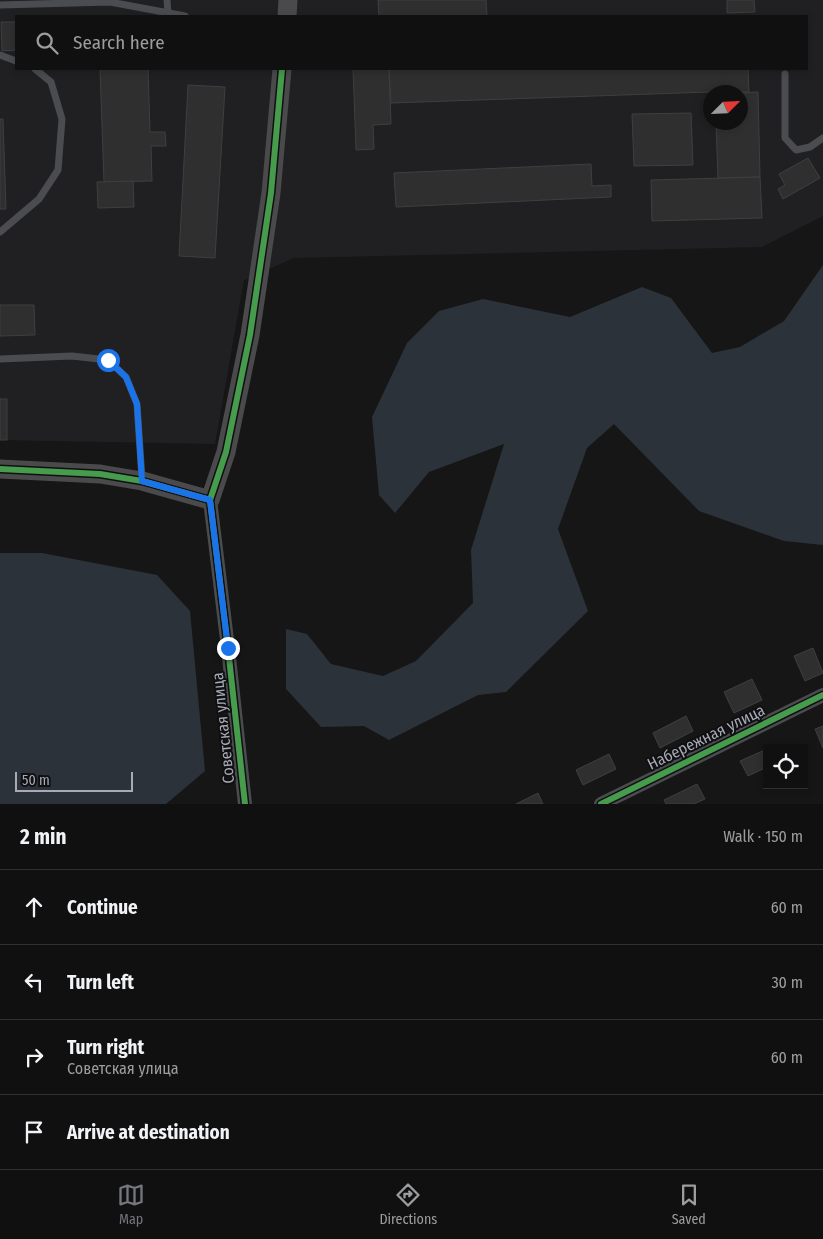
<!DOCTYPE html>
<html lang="en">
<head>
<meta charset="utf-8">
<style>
  body { margin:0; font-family:"Fira Sans Condensed",sans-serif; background:#191919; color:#f1f3f6 }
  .controls { position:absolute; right:15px; bottom:15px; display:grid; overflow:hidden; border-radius:0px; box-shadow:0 2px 8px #0003 }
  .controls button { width:45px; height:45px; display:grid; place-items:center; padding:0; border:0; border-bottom:1px solid #303030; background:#101010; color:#f1f3f6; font:25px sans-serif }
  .compass { position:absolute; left:703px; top:85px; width:45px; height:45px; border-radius:50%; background:#101010; box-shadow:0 2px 8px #0003; rotate:66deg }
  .scale { position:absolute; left:15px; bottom:12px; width:118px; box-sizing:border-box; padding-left:5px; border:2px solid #a8abb6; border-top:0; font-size:14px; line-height:18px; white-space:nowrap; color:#a8abb6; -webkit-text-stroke:4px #101012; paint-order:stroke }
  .stop { position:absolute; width:15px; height:15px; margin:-11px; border:4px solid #1a73e8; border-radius:50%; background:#fff }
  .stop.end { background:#1a73e8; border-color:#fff; box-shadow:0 1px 5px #0008 }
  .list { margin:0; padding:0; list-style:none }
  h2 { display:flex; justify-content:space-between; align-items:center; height:65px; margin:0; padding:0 20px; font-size:21px }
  h2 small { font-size:16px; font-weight:400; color:#9c9d9f }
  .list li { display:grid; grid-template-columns:32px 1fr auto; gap:15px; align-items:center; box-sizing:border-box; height:75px; padding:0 20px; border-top:1px solid #303030 }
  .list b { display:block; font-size:19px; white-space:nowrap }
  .list p { margin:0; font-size:16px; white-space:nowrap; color:#9c9d9f }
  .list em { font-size:16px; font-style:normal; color:#9c9d9f }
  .icon { flex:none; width:28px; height:28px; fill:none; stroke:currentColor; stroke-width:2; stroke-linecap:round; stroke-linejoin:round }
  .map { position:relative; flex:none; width:823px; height:804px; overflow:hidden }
  .search { position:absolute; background:#101010; box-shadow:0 2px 8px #0003; left:15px; right:15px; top:15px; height:55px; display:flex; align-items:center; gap:12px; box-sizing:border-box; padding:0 18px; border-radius:0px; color:#9c9d9f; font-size:19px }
  .sheet { height:365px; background:#101010 }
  nav { display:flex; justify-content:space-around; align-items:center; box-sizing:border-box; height:70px; border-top:1px solid #303030; background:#101010; font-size:14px; color:#9c9d9f }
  nav a { display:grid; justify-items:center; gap:2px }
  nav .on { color:#75777e }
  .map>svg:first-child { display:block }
  .built { fill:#202022; fill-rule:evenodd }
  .water { fill:#2c3239 }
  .building { fill:#2f2f30; stroke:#3f3f42 }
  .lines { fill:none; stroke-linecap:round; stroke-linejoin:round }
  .lane { stroke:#4b4c4f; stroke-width:7 }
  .street { stroke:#4b4c4f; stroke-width:14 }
  .secondary { stroke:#4a4a4d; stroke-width:19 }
  .cycleway-casing { stroke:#101012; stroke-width:9 }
  .cycleway { stroke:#469c4c; stroke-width:6 }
  .route { stroke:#1a73e8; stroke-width:6 }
  .labels { text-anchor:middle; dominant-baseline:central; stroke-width:4; stroke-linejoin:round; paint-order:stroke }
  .street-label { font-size:16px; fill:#a8abb6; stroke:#101012 }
</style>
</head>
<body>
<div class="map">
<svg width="823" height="804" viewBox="0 0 823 804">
  <rect width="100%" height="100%" fill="#161616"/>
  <path class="built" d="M0,0H823V216L762,247L294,258L244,280L215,444L0,440ZM16,16H807V69H16ZM710,92H740V122H710Z"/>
  <g class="water">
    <polygon points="823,265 823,545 784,541 699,511 614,424 587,448 558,529 588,611 506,692 478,695 389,740 364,726 321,727 286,689 286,629 307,634 331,664 383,676 416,661 473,603 471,550 504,444 429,472 395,513 379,495 372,417 407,343 439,311 483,299 570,317 642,287 671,298 712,353 740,347 784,321"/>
    <polygon points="42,553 157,575 190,611 205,771 166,804 0,804 0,553"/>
  </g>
  <g class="building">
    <polygon points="378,0 486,0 487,16 379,16"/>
    <polygon points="727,0 754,0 755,12 727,13"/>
    <polygon points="1,22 16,22 16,50 2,51"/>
    <polygon points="100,69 148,69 150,132 165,132 166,146 151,146 152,181 104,182"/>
    <polygon points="353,69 389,69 391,124 373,125 374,149 356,150"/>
    <polygon points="389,69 748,69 749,92 710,92 391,103"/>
    <polygon points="188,85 225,87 215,258 179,256"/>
    <polygon points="758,92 760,177 718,178 716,122 740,122 740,93"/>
    <polygon points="691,113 693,165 634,166 632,114"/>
    <polygon points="0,119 3,119 6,209 0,209"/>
    <polygon points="808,158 820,178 783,199 778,189 785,185 779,174"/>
    <polygon points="591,164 592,186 611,185 611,197 396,207 394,173"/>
    <polygon points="760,177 762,218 652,221 651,180"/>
    <polygon points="133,181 134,207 98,208 97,182"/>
    <polygon points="0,305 34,305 35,335 0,336"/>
    <rect x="0" y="399" width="7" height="41"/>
    <polygon points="813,648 823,673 805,681 794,656"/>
    <polygon points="752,679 762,700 734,713 724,692"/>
    <polygon points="686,716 693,731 660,748 653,733"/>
    <polygon points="823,726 823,748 815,729"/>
    <polygon points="767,749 767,767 748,776 740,761"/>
    <polygon points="609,754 616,769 583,785 576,770"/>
    <polygon points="697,784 705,799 694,804 666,804 664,800"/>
    <polygon points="538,793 543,804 516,804"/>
  </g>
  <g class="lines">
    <g class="lane">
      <polyline points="167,0 168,13"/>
      <polyline points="0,5 110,2 185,16"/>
      <polyline points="0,55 16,61"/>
      <polyline points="785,74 785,138 796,150 810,147 823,138"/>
      <polyline points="0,232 39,199 58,170 62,119 51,82 35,69"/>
      <polyline points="0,359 72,356 108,360 126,377 137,404 142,479"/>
    </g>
    <g class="street">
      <polyline points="210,500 228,648 245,804"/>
      <polyline points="601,804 823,695"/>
    </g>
    <g class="secondary">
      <polyline points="287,16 288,0"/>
      <polyline points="0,469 100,474 142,481 210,500 226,452 250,335 271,193 282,69"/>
    </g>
    <g class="cycleway-casing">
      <g id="cycleway">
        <polyline points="0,469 100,474 142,481 210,500"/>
        <polyline points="245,804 228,648 210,500 226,452 250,335 271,193 282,69"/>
        <polyline points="601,804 823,695"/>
      </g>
    </g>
    <use href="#cycleway" class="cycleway"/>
  </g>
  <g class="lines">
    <polyline class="route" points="108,360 126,377 137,404 142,481 210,500 228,648"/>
  </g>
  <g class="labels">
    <g class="street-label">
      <text transform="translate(223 728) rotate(-96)">Советская улица</text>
      <text transform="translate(706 737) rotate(-26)">Набережная улица</text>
    </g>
  </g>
</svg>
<div class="controls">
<button><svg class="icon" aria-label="locate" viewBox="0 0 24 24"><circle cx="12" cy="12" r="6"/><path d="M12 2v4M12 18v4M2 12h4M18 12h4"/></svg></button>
</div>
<svg class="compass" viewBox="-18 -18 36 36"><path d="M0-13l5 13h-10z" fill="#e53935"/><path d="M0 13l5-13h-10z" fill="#9c9d9f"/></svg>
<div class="scale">50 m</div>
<div class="stop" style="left:108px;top:360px"></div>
<div class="stop end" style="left:228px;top:648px"></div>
<div class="search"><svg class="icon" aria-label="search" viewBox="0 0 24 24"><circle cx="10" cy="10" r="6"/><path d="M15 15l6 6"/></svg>Search here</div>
</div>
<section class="sheet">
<h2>2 min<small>Walk · 150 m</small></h2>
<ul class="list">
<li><svg class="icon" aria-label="ahead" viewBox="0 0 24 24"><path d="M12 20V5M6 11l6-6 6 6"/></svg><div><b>Continue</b></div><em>60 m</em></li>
<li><svg class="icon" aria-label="left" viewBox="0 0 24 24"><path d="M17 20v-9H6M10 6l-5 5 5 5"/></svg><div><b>Turn left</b></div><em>30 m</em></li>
<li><svg class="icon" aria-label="right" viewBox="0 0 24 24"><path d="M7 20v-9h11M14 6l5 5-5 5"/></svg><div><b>Turn right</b><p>Советская улица</p></div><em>60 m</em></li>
<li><svg class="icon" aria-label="arrive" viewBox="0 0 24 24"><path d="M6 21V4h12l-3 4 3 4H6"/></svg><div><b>Arrive at destination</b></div></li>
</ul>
</section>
<nav>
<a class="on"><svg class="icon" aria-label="map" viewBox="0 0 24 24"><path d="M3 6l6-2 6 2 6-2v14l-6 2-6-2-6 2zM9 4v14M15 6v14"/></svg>Map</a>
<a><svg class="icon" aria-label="directions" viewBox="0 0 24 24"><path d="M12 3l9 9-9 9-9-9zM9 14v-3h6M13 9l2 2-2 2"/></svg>Directions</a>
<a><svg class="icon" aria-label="saved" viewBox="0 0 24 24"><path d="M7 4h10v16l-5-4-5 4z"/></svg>Saved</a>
</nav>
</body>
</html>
